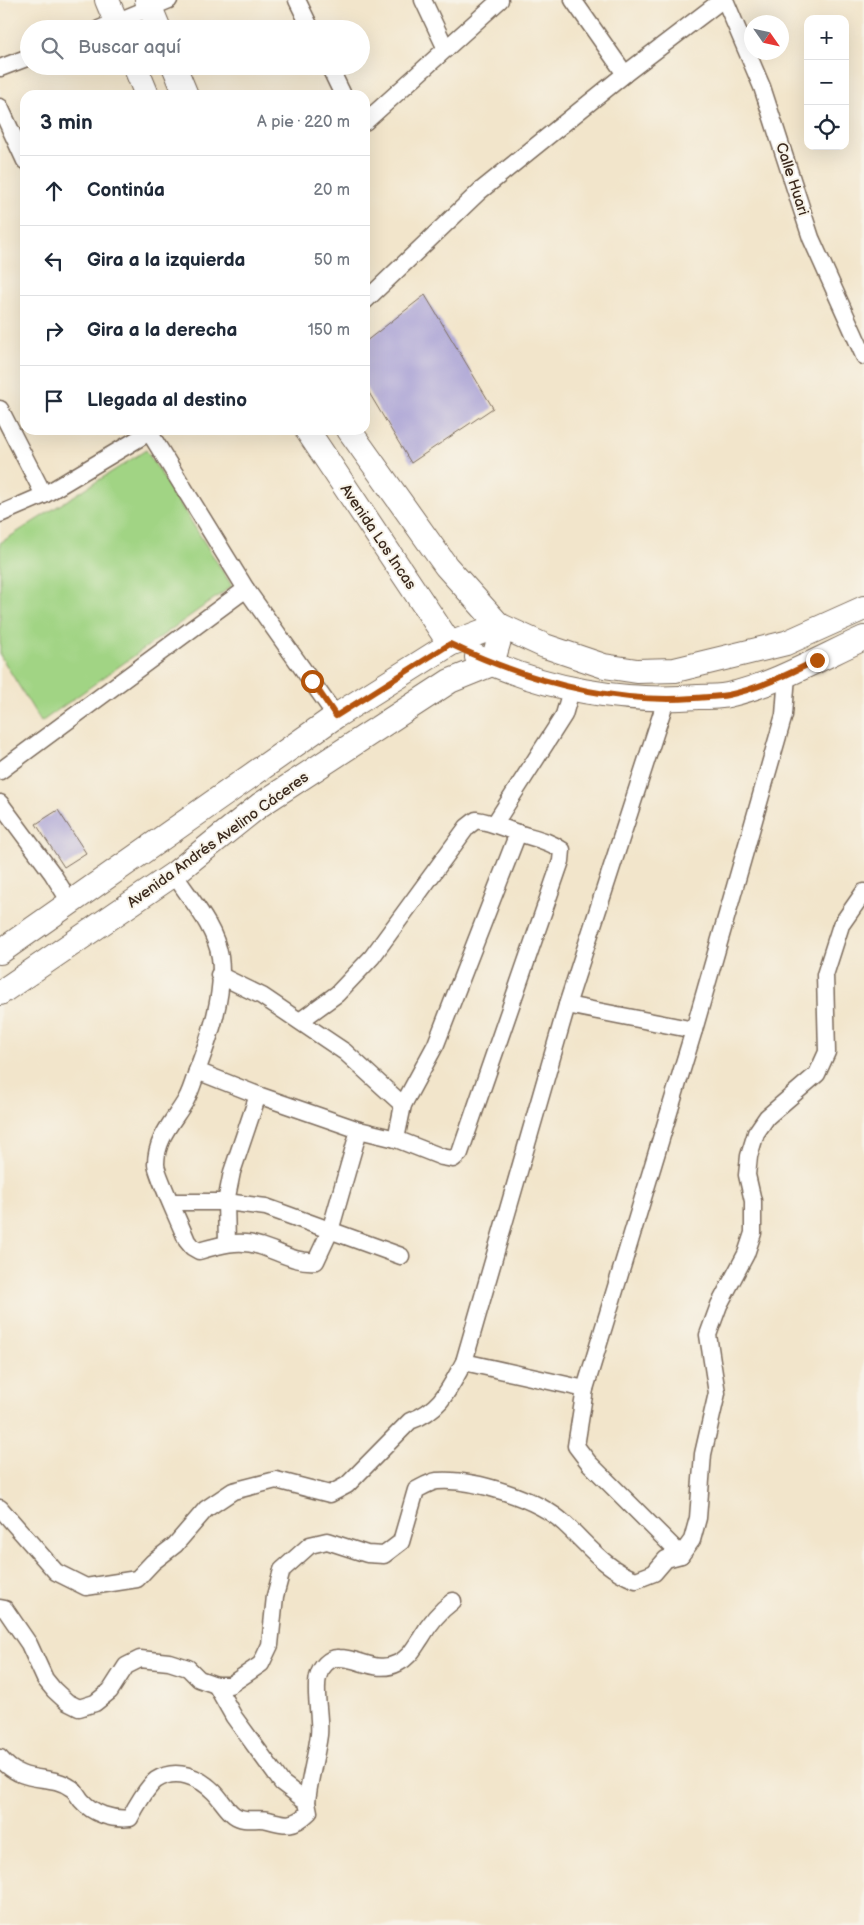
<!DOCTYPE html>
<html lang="es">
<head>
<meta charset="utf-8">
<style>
  body { margin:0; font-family:"Balsamiq Sans",sans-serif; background:#f2f2f3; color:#1f2937 }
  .controls { position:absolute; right:15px; top:15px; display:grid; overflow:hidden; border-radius:10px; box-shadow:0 5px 20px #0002 }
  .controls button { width:45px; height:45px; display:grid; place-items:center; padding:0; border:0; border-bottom:1px solid #e0e1e3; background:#fff; color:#1f2937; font:25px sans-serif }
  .compass { position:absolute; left:744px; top:15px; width:45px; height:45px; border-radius:50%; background:#fff; box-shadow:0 5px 20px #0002; rotate:124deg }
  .stop { position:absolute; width:15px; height:15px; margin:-11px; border:4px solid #b45309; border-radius:50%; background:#fff }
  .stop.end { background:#b45309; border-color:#fff; box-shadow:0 1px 5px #0008 }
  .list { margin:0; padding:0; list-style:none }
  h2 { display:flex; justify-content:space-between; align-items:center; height:65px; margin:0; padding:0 20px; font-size:21px }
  h2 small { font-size:16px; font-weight:400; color:#747a83 }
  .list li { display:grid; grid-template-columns:32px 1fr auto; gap:15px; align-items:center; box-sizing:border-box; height:70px; padding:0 20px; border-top:1px solid #e0e1e3 }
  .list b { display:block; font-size:19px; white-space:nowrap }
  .list em { font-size:16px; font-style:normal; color:#747a83 }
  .icon { flex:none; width:28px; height:28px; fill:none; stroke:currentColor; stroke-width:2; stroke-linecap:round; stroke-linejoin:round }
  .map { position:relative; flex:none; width:864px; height:1925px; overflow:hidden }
  .search { position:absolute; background:#fff; box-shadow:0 5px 20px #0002; left:20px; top:20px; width:350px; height:55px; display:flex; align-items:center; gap:12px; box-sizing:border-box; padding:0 18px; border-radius:28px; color:#747a83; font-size:19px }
  .panel { position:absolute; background:#fff; box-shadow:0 5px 20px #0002; left:20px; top:90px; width:350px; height:345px; border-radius:15px }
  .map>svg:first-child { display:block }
  .green { fill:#a1d484; stroke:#6e7f51 }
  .building { fill:#aca4d6 }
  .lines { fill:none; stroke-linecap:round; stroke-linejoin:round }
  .street-casing { stroke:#7b6b5b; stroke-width:19 }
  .secondary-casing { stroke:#7b6b5b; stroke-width:26 }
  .street { stroke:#fff; stroke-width:16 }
  .secondary { stroke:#fff; stroke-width:24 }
  .route { stroke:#b45309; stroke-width:6 }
  .labels { text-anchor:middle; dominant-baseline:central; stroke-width:4; stroke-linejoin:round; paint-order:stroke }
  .street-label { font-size:15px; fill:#3b2a1e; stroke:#f7f3e8 }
</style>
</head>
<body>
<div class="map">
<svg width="864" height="1925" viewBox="0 0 864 1925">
  <rect width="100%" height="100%" fill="#f7f3e8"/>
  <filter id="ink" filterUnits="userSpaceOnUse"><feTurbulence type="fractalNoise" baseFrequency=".02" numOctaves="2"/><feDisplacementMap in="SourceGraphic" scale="10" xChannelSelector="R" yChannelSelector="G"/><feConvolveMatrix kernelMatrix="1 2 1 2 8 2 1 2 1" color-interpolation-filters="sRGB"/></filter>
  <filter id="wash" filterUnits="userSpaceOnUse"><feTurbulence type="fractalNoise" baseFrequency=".0096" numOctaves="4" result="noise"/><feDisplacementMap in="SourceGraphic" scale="20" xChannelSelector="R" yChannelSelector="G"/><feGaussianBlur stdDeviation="1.12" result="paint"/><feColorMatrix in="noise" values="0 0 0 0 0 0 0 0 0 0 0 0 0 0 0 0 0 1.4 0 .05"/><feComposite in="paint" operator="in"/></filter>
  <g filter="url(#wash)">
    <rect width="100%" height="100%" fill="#f2e5cb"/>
    <polygon class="green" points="146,450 232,586 41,722 0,655 0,543"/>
    <g id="blocks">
      <g class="building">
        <polygon points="425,295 493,408 411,463 365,386 365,342"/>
        <polygon points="58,810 86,853 64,867 36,824"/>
      </g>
    </g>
  </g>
  <g filter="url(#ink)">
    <use href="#blocks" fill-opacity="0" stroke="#7b6b5b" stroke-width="1"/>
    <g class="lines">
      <g class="street-casing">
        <g id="street">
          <polyline points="297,0 311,29"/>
          <polyline points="423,0 446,49"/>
          <polyline points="573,0 625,74"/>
          <polyline points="725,0 762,87 811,238 864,356"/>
          <polyline points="99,29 169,0"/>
          <polyline points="329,66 343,95"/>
          <polyline points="0,68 29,57"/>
          <polyline points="0,107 25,161"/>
          <polyline points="365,122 500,0"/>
          <polyline points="365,301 480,191 625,74 722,0"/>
          <polyline points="0,409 44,495"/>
          <polyline points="148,430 246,589 336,716"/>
          <polyline points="0,514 44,495 153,430"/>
          <polyline points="0,771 246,589"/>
          <polyline points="0,803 52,873 70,902"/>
          <polyline points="495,823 564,715 572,687"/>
          <path d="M174,874C190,899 215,926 220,957C225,995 210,1036 197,1071C194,1080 191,1091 186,1100C174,1121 156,1137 156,1164C156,1173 182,1228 187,1241L192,1247L199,1251C219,1245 239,1239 260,1246C280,1252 295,1263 316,1261L330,1231L359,1130"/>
          <polyline points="219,975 262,996 345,1052 403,1105"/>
          <polyline points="567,1005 694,1030"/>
          <path d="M197,1071L258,1095L359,1130L396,1139L442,1157L453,1159L460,1153L561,861L562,850C548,840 533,838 518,833C503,828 492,822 476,820L467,827L372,957L337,994L300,1021"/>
          <polyline points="396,1139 403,1105 436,1044 518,833"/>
          <polyline points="172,1202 226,1202 266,1207 401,1256"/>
          <polyline points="227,1242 226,1202 232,1172 258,1095"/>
          <polyline points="464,1362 585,1389"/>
          <path d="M0,1508L56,1572L86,1587L137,1579L153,1562L175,1545L206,1509L233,1491L276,1480L330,1494L347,1485L410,1421C441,1410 449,1389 464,1362L567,1005L666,700"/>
          <polyline points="681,1555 589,1463 576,1446 585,1389 694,1030 784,715 787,675"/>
          <path d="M0,1608L5,1609L29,1644L45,1679L54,1690L67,1702L79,1708L95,1703L110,1691L126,1666L140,1659L169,1662L188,1668L199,1679L216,1685H230L261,1664L270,1645L275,1596L282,1570L310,1545L327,1541L367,1554L384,1555L401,1542L416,1490C422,1487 430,1482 437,1481C473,1478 539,1499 565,1524C588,1545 605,1569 636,1580L654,1573L666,1559L681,1555L692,1540L698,1518L703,1454L717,1393L708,1335L719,1305L746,1254L753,1233V1201L747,1175L749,1156L756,1133L767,1117L817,1074L827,1052L825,975L841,925L864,892"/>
          <path d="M0,1758C24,1787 49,1772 71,1788C75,1790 78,1796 81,1800C93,1814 112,1820 130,1818C135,1808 147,1787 156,1780C176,1767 199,1777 214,1792C221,1799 227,1810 234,1815C245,1823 257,1817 268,1820C286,1825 294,1827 309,1812L307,1802L282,1783L234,1717L216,1685"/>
          <path d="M307,1802C309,1779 316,1758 319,1735C321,1717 314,1693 318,1677C320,1668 329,1657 339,1658C360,1658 377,1674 398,1663C410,1657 414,1648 421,1638C429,1624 441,1610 453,1601"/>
        </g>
      </g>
      <g class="secondary-casing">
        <g id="secondary">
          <polyline points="107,0 119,29"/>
          <polyline points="147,0 159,29"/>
          <polyline points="135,66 147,95"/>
          <polyline points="174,66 186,95"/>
          <polyline points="307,430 450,644"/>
          <polyline points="349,430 446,566 499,625"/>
          <path d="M477,657C544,689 624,703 698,697C708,697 719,697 728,695C776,684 820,658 864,638"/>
          <polyline points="0,952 336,716 450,644 499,625 545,646 604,666 637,671 675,670 786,643 864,608"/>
          <polyline points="0,993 174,874 260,805 450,681 492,664 499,640 499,625"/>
        </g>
      </g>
      <use href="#street" class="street"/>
      <use href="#secondary" class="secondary"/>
    </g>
  </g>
  <g class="lines" filter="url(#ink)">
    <path class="route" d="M312,681L336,716L450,644C526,680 609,704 694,698C705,697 717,697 728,695C758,689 789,674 817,660"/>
  </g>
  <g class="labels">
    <g class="street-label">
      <text transform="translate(792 179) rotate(72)">Calle Huari</text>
      <text transform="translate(378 537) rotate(56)">Avenida Los Incas</text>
      <text transform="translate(218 840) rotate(-36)">Avenida Andrés Avelino Cáceres</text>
    </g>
  </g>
</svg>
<div class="controls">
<button>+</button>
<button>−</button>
<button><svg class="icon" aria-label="locate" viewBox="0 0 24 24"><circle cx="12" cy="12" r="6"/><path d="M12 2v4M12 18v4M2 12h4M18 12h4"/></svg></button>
</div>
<svg class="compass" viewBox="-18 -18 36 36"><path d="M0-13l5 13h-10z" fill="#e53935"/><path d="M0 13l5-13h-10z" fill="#747a83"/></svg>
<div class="stop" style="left:312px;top:681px"></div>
<div class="stop end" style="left:817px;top:660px"></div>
<div class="search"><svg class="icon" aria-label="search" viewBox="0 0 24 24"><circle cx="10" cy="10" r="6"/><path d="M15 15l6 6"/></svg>Buscar aquí</div>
<section class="panel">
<h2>3 min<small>A pie · 220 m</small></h2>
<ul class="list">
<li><svg class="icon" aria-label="ahead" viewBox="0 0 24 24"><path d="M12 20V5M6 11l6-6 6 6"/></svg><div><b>Continúa</b></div><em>20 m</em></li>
<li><svg class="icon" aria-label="left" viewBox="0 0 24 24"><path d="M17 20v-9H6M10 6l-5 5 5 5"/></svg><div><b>Gira a la izquierda</b></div><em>50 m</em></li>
<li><svg class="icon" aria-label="right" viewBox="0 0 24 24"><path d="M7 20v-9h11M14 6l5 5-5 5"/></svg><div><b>Gira a la derecha</b></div><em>150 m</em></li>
<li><svg class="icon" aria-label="arrive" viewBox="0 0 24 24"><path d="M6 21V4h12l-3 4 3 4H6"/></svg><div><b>Llegada al destino</b></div></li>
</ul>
</section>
</div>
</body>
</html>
